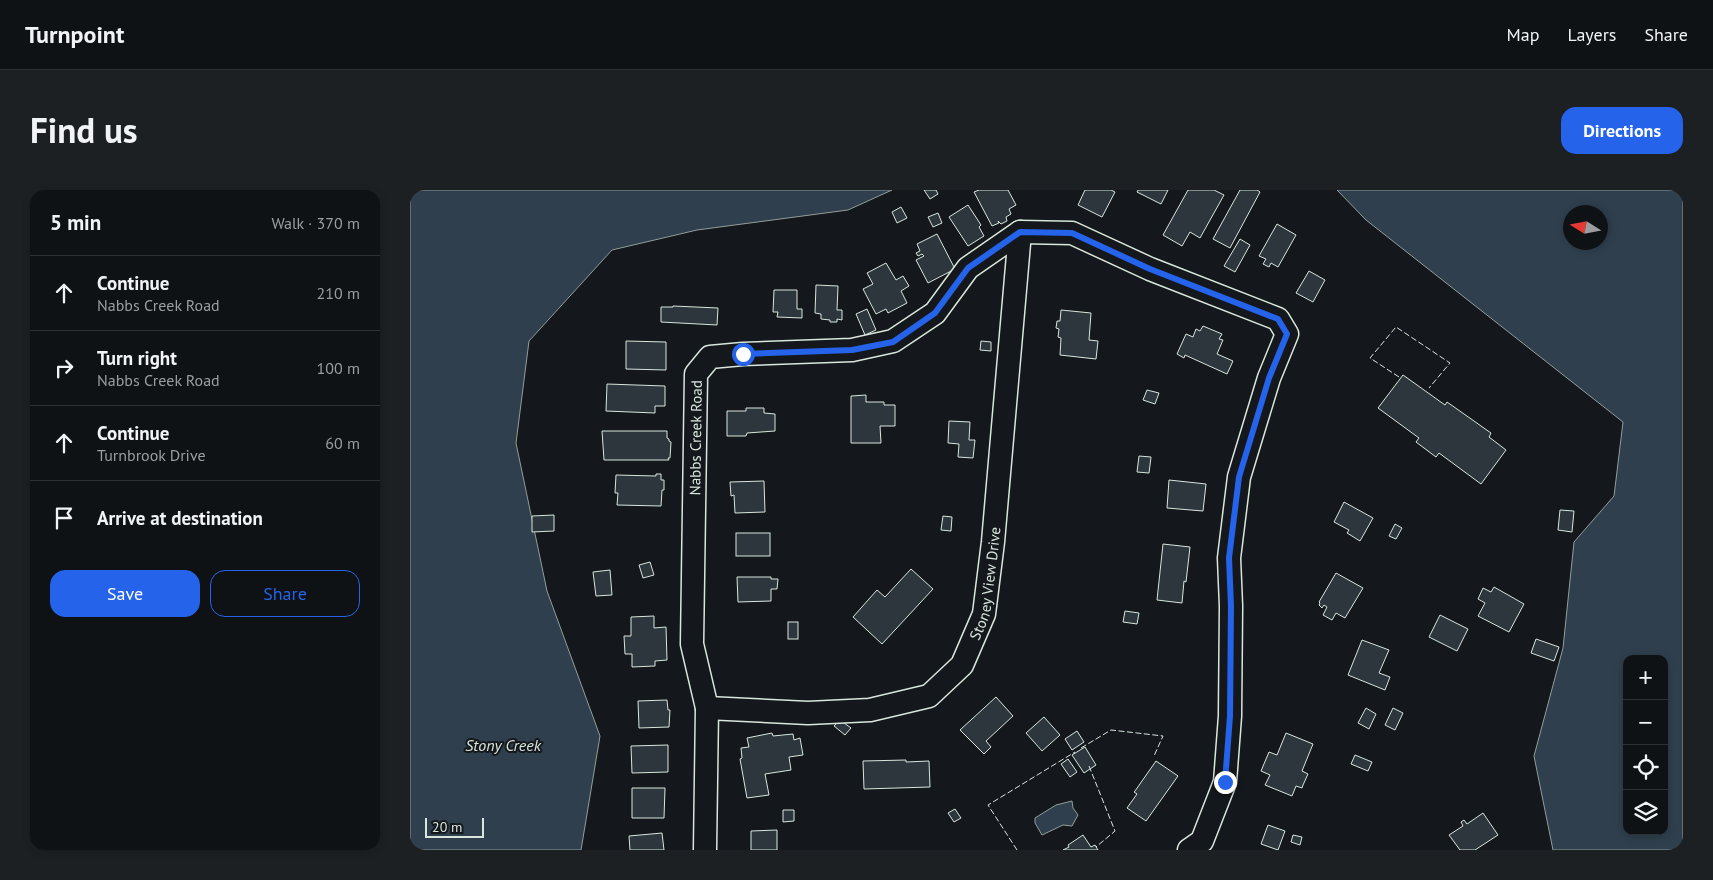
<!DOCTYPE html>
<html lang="en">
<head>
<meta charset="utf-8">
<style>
  body { margin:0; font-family:"PT Sans",sans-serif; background:#1d2022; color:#f1f3f6 }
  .controls { position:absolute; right:15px; bottom:15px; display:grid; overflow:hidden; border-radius:10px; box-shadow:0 2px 8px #0003 }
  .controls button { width:45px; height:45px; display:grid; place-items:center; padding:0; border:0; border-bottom:1px solid #2f3234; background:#0f1215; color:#f1f3f6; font:25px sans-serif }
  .compass { position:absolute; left:1153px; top:15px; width:45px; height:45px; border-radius:50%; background:#0f1215; box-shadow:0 2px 8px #0003; rotate:281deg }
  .scale { position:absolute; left:15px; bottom:12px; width:59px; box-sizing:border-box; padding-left:5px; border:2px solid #d8e6dc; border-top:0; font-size:14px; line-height:18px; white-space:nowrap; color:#d8e6dc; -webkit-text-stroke:4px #14181c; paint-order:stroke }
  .stop { position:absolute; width:15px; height:15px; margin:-11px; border:4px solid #2563eb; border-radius:50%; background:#fff }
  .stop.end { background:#2563eb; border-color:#fff; box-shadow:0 1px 5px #0008 }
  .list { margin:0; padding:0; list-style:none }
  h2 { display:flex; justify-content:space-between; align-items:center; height:65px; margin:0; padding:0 20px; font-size:21px }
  h2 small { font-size:16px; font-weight:400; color:#9b9ea0 }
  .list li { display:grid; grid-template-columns:32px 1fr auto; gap:15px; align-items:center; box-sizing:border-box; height:75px; padding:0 20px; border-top:1px solid #2f3234 }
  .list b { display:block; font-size:19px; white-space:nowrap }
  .list p { margin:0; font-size:16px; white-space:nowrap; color:#9b9ea0 }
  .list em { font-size:16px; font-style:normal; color:#9b9ea0 }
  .actions { display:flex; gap:10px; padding:15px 20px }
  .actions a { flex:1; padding:11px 0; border:1px solid #2563eb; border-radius:15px; text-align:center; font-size:18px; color:#2563eb }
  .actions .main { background:#2563eb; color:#fff }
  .icon { flex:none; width:28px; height:28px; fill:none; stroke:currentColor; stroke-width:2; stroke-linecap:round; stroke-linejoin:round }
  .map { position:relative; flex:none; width:1273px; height:660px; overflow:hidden; border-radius:15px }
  header { display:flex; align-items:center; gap:30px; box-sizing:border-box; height:70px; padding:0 25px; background:#0f1215; border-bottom:1px solid #2f3234 }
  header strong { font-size:24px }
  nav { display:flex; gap:28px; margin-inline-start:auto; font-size:18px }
  .intro { display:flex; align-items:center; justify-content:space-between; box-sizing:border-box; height:120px; padding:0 30px }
  h1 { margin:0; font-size:35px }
  .button { padding:12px 22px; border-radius:15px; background:#2563eb; color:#fff; font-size:18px; font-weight:700 }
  main { display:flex; gap:30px; padding:0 30px }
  aside { flex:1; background:#0f1215; border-radius:15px; box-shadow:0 2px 8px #0003 }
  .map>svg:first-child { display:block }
  .water { fill:#2f3f4d; stroke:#939e99; fill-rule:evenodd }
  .building { fill:#2c363c; stroke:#d8e6dc }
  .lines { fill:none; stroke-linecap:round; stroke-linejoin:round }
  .minor-casing { stroke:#d8e6dc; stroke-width:25 }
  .minor { stroke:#14181c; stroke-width:22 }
  .fence { stroke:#d8e6dc; stroke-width:1; stroke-dasharray:6 2.5; stroke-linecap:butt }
  .route { stroke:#2563eb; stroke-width:6 }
  .labels { text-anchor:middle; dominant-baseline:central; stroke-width:4; stroke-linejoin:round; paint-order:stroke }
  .street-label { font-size:15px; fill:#d8e6dc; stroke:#14181c }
  .water-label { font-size:16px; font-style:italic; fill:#d8e6dc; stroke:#14181c }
</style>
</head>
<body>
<header>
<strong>Turnpoint</strong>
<nav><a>Map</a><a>Layers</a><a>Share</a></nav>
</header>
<div class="intro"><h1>Find us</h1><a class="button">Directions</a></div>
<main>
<aside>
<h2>5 min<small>Walk · 370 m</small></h2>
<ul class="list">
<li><svg class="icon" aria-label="ahead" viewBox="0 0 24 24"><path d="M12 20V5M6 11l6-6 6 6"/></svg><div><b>Continue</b><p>Nabbs Creek Road</p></div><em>210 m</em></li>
<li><svg class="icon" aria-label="right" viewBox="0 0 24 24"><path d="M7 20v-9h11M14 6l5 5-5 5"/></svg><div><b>Turn right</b><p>Nabbs Creek Road</p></div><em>100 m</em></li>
<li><svg class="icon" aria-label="ahead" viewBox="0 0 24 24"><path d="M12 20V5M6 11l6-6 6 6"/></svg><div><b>Continue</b><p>Turnbrook Drive</p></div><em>60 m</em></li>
<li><svg class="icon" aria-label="arrive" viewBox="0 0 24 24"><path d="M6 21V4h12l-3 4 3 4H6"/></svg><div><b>Arrive at destination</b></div></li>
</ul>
<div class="actions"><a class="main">Save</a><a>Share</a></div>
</aside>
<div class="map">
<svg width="1273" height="660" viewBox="0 0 1273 660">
  <rect width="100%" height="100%" fill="#14181c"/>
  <g class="water">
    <polygon points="0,0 482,0 438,20 287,40 202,60 119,151 106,253 137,401 190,546 171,660 0,660"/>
    <path d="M927,0H1273V660H1143L1124,566L1153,458L1164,352L1204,306L1213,232L956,30ZM1190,22V52H1160V22ZM1217,469H1254V641H1217Z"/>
    <polygon points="662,611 663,618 668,625 662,636 653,635 632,645 625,633 625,628 646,615"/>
  </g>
  <g class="building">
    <polygon points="514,0 526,0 528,4 520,9"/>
    <polygon points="569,0 598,0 606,15 599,19 601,24 596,27 597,31 591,34 588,31 589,33 582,36 564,2"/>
    <polygon points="675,0 701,0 705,2 692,27 668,15"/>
    <polygon points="728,0 758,0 751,14 727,2"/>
    <polygon points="778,0 804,0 814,5 790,48 780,42 772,56 753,45"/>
    <polygon points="830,0 847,0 850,2 820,58 803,49"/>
    <polygon points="558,15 571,35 569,37 574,46 558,56 539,27"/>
    <polygon points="491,17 497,28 487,33 482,22"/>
    <polygon points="528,23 532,33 523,37 518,27"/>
    <polygon points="867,34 886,45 868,77 861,73 859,77 853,74 856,69 849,66"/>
    <polygon points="527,44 545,79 518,93 506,70 514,66 512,64 508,66 506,63 510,61 507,54"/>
    <polygon points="830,49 840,55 825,82 814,76"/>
    <polygon points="476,73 486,90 493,86 499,96 491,101 497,113 478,123 476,119 466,124 453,99 463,94 457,83"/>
    <polygon points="899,81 915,90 903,112 886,103"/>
    <polygon points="406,95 428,96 427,120 432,120 432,130 427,129 427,132 420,132 420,130 411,129 411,124 405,123"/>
    <polygon points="364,100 387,100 387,119 392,119 392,128 367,127 368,122 363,122"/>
    <polygon points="263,116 308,118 307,135 251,132 251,117 263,117"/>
    <polygon points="457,119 466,140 455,145 446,124"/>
    <polygon points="651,120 681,123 679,150 688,151 686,169 650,165 651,148 648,147 649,139 646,138 647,131 650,131"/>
    <polygon points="793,136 812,144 809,149 813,150 807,164 823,171 817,184 775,165 774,168 767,164 776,144 783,147 786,139 790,141"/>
    <polygon points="216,151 256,152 256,180 216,179"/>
    <polygon points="571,151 581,152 581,161 570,160"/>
    <polygon points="993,185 1035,215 1037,212 1081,243 1079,247 1096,260 1071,294 1029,263 1026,267 1006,252 1009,248 968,218"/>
    <polygon points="197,194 255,196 255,216 245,216 245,223 196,221"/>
    <polygon points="737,200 749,203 745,214 733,210"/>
    <polygon points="456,205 456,212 474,212 474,215 485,215 485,236 470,236 471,253 441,253 441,206"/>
    <polygon points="336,218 354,218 354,223 365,224 365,241 337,243 336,246 317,246 317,221 336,221"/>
    <polygon points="539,231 560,232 559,250 565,250 563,268 548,267 549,254 538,253"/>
    <polygon points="192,241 257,241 257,248 259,249 259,251 261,252 260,268 258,268 259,270 194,270"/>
    <polygon points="729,266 741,267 739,283 727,282"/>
    <polygon points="246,284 251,284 251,290 254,290 254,300 252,300 251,316 207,315 208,303 205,303 206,285 246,286"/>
    <polygon points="759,290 796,294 793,321 757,318"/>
    <polygon points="354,291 355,322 325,323 324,305 321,306 320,292"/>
    <polygon points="934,312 963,328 950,351 937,343 939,340 924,332"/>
    <polygon points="1150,320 1164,321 1162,342 1148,340"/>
    <polygon points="144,325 144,341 122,342 122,326"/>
    <polygon points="533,326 542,327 541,341 531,340"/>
    <polygon points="985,334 992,338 986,349 979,346"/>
    <rect x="326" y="343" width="34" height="23"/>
    <polygon points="753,354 780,357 776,392 774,391 772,413 747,410"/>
    <polygon points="240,372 244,385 233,388 229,375"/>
    <polygon points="501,379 523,399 472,454 443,427 467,400 475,407"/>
    <polygon points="200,380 202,405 186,406 183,382"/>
    <polygon points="926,383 953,398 935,428 926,423 922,430 913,425 917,417 914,415 912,418 909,415 910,413 909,412"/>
    <polygon points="327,387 361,387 361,389 368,389 367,399 361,399 361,411 328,412"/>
    <polygon points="1084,397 1114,414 1099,442 1068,426 1075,413 1068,409 1073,398 1081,402"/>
    <polygon points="715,421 729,423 727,434 713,432"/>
    <polygon points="1030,425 1058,439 1047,461 1019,447"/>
    <polygon points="244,426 244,438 256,437 257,470 245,471 245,476 222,477 222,464 215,464 214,446 221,446 221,427"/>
    <rect x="378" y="432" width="10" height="17"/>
    <polygon points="1126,449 1149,457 1144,471 1121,463"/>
    <polygon points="952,450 979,460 969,483 980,487 975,500 938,485"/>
    <polygon points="586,507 603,526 576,551 581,557 574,564 550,540"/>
    <polygon points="257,510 258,520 260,520 259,537 229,538 228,511"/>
    <polygon points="956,518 966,524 959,539 948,533"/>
    <polygon points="983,518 993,523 985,540 975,535"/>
    <polygon points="634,527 650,545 632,561 616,543"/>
    <polygon points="430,530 441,538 435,545 424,536"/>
    <polygon points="667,541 674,552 662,560 655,549"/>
    <polygon points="362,543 363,546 383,544 384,550 390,548 393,565 379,567 381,580 355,584 359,605 337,608 330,569 332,568 331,558 339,557 337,548"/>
    <polygon points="876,543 903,554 892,581 898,584 893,595 892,598 886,596 882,606 855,595 860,585 851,581 859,562 867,565"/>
    <polygon points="258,555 258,582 222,583 221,556"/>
    <polygon points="675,557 686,575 674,583 662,565"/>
    <polygon points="945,565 962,572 958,581 941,574"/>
    <polygon points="658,569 667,582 660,587 651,574"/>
    <polygon points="496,570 496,572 519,571 520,597 454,599 453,571"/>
    <polygon points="746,571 768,586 736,631 717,618 727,604 724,602 725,601"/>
    <polygon points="222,598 255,598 254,628 222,628"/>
    <polygon points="545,619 551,628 544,632 538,623"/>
    <polygon points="373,620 384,620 384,631 373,632"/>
    <polygon points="1073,623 1088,645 1065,660 1050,660 1039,645 1053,636 1051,632 1054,630 1057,634"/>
    <polygon points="858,635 875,641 868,660 851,654"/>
    <polygon points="367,640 367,660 341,660 341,641"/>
    <polygon points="252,643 254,660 220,660 219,646"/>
    <polygon points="673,645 681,657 685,655 688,660 653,660 659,657 658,655"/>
    <polygon points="883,645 892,647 890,655 881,652"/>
  </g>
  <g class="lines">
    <g class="minor-casing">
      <g id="minor">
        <path id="s1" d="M297,518L398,523L460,520L519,506L552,475L574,424L583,352L610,42"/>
        <path id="s2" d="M295,660L297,518L282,454L286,184L300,167L333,164L442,160L483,151L525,123L558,78L610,42L662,43L740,79L868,129L877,144L859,188L829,287L819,368L821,416L820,526L815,592L792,651L779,660"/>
      </g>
    </g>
    <use href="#minor" class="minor"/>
    <g class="fence">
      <polyline points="989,187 960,168 986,137 1040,173 1019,198"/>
      <polyline points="671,558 701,540 753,546 744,566"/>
      <polyline points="679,576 705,641 686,657"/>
      <polyline points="607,660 578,615 665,562"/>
    </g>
  </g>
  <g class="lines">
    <polyline class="route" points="333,164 442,160 483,152 525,123 558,78 610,42 662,43 740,79 868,129 877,144 859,188 829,287 819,368 821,416 820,526 815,592"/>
  </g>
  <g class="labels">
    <g class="street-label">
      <text stroke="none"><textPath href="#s2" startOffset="414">Nabbs Creek Road</textPath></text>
      <text stroke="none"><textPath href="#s1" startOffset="355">Stoney View Drive</textPath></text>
    </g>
    <g class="water-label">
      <text x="93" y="555">Stony Creek</text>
    </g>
  </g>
</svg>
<div class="controls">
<button>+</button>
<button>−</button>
<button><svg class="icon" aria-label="locate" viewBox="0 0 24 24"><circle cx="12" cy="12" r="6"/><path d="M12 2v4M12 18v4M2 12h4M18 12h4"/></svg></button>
<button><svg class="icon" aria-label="layers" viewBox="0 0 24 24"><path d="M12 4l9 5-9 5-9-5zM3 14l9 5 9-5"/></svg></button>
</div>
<svg class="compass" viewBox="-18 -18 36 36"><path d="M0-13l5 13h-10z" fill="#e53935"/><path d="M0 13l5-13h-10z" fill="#9b9ea0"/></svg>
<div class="scale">20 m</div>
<div class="stop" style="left:333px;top:164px"></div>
<div class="stop end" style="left:815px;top:592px"></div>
</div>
</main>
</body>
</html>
